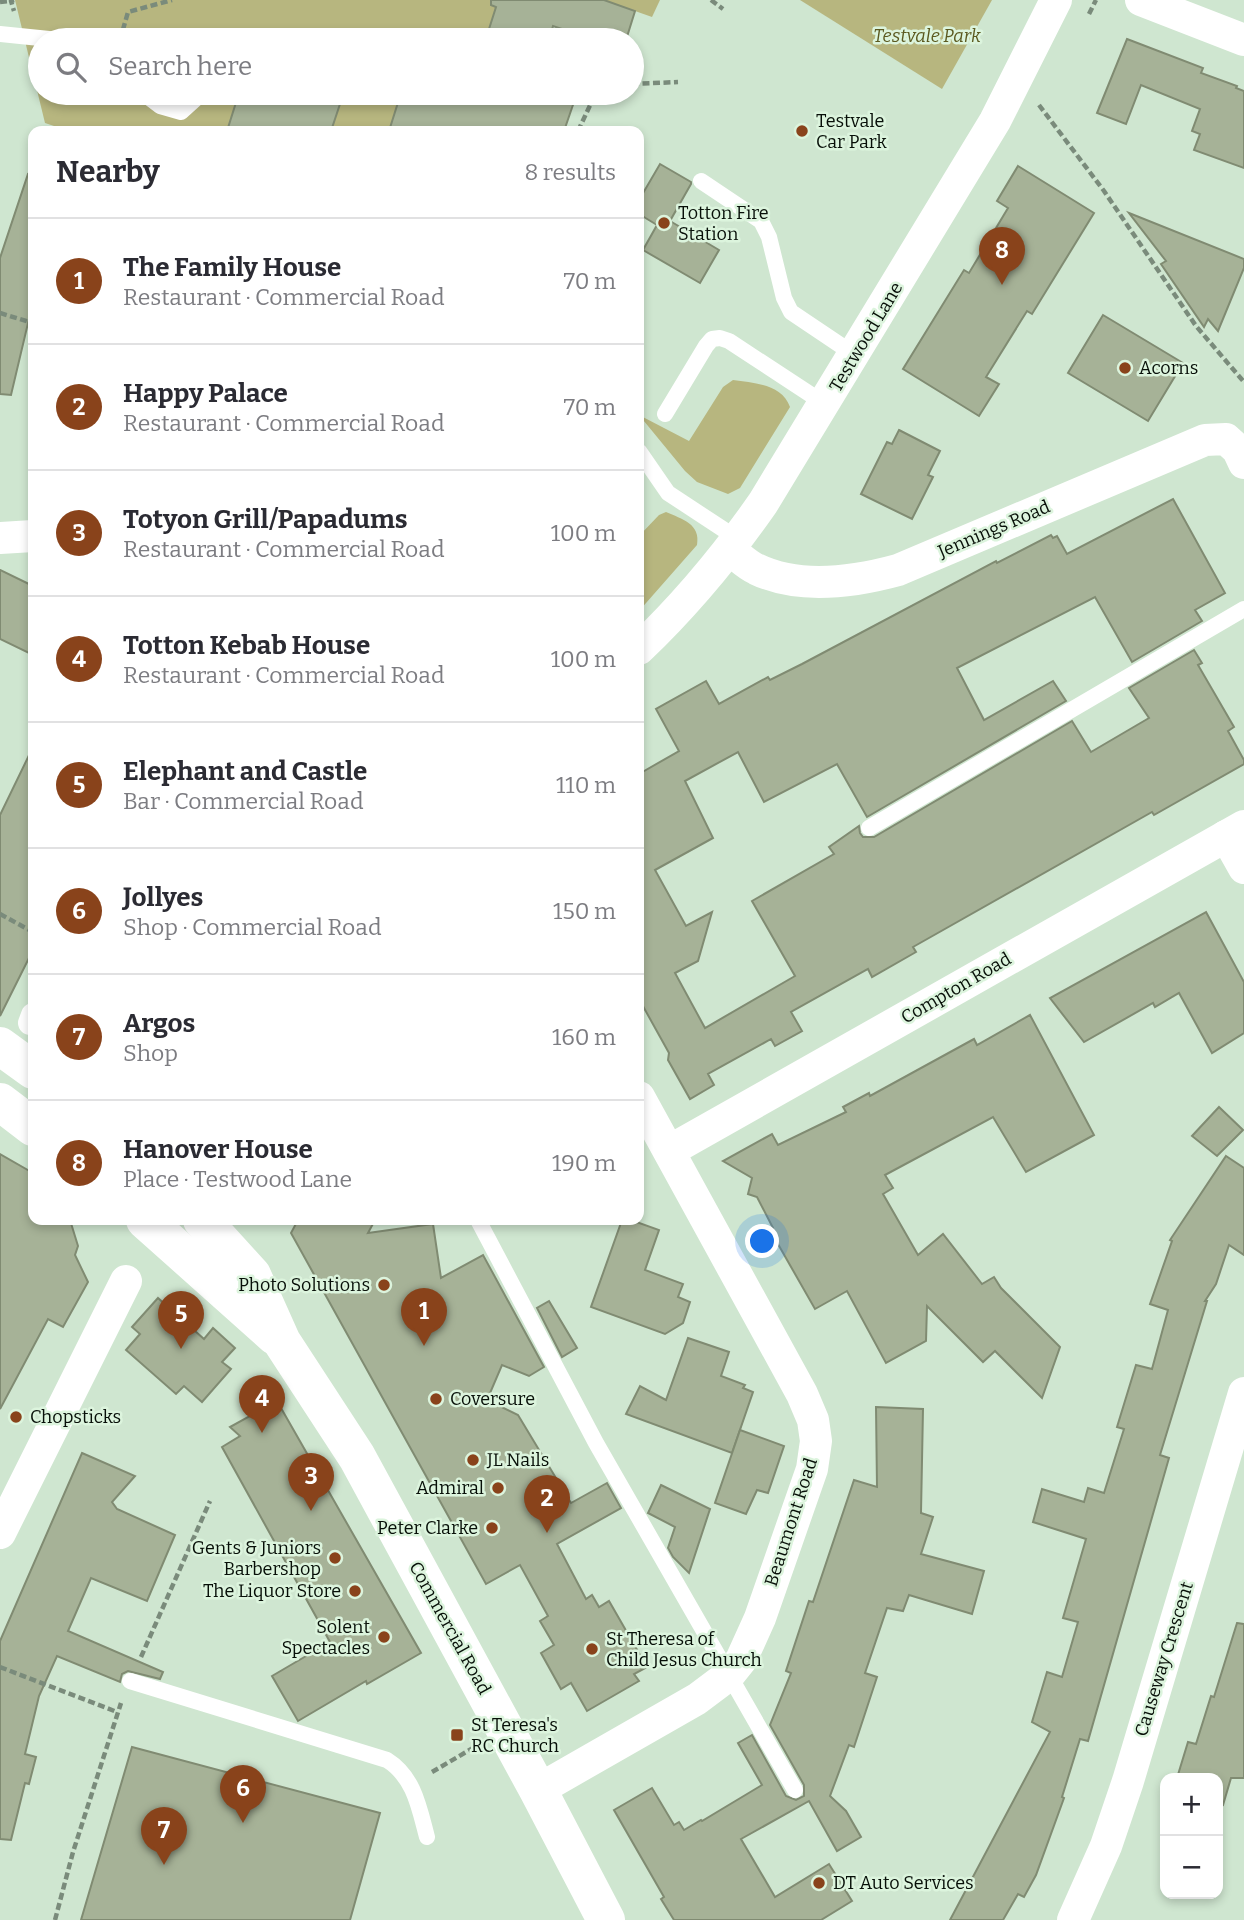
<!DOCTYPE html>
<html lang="en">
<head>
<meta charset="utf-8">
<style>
  body { margin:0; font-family:Bitter,serif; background:#f2f2f3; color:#2b2b33 }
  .controls { position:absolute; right:21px; bottom:21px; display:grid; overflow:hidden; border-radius:14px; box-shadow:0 4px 10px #0003 }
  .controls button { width:63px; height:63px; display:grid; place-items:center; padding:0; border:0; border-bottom:2px solid #e1e1e2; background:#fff; color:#2b2b33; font:35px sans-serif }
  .you { position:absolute; left:763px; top:1242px; width:24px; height:24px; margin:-18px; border:5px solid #fff; border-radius:50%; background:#1a73e8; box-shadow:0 0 0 10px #1a73e833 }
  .badge { display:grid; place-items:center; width:46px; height:46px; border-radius:50%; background:#89431b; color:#fff; font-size:23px; font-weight:700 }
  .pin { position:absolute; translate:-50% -58px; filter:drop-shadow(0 2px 4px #0008) }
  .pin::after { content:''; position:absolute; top:37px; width:24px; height:21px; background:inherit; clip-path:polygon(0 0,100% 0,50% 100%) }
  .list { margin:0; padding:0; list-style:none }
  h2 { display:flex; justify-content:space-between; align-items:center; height:91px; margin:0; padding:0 28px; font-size:30px }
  h2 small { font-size:23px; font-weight:400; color:#7c7c81 }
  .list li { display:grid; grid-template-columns:46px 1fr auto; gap:21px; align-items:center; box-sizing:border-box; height:126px; padding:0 28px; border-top:2px solid #e1e1e2 }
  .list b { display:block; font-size:26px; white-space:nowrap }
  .list p { margin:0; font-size:23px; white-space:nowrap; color:#7c7c81 }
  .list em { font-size:23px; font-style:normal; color:#7c7c81 }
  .icon { flex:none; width:38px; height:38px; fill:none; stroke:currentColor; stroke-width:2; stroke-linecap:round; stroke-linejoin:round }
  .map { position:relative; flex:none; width:1244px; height:1920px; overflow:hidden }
  .search { position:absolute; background:#fff; box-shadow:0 4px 10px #0003; left:28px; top:28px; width:616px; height:77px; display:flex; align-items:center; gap:18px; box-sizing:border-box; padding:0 24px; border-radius:38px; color:#7c7c81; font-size:26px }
  .panel { position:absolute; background:#fff; box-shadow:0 4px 10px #0003; left:28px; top:126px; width:616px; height:1099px; border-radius:14px }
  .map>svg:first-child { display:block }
  .green { fill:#b7b67f }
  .building { fill:#a6b297; stroke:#808b72; stroke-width:2 }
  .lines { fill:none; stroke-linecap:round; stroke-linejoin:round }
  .path { stroke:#7a8b7b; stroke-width:4.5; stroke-dasharray:7 3.5; stroke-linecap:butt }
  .service { stroke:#fff; stroke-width:16 }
  .pedestrian { stroke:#fff; stroke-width:24 }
  .minor { stroke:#fff; stroke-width:32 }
  .primary { stroke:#fff; stroke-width:38 }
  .poi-dot { fill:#89431b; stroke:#dcf4dd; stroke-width:2.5 }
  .labels { text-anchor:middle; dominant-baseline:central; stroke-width:5; stroke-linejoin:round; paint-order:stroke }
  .park-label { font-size:18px; font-style:italic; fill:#5b591f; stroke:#dcf4dd }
  .poi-label { font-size:18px; fill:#070f08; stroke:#dcf4dd; text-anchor:start }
  .street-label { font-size:18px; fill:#070f08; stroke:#dcf4dd }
</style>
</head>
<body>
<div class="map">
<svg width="1244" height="1920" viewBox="0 0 1244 1920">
  <rect width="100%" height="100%" fill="#cfe6d0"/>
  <g class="green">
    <polygon points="15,0 499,0 489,29 419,31 418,40 40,40 40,93 401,93 389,131 69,131 45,123"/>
    <polygon points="604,0 660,0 652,17"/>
    <polygon points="800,0 992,0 942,89"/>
    <path d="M733,380C754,383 782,384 790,407L740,488L728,494L697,482L685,471L639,415L689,441L723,387Z"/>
    <path d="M666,512C682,519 701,524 697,545L639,611V536L659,515Z"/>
  </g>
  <g class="building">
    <polygon points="491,0 604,0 635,11 626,40 595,40 553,26 549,40 521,40 489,29 496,7 491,5"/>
    <polygon points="1127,39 1203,68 1201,73 1237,86 1236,88 1244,91 1244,168 1194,150 1200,134 1192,131 1200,109 1141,85 1126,124 1097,113"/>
    <polygon points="239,93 313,93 341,101 331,131 227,131"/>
    <polygon points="401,93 555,93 575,99 564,131 389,131"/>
    <polygon points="660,164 691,182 691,184 670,221 719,250 700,283 643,250 657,225 639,214 639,200"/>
    <polygon points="1018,166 1094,213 1032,314 1027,311 986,377 999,384 979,416 903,369 964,270 969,273 1008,208 997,201"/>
    <polygon points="28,174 33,175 33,302 11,395 0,394 0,258"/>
    <polygon points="1129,213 1244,259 1244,268 1218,331 1208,319 1204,327 1161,264 1166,261"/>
    <polygon points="1103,315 1183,363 1148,421 1068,373"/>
    <polygon points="899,430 940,451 928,475 933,477 912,519 861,494 887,442 892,444"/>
    <polygon points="1173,499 1225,593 1195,610 1202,621 1132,662 1095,597 957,668 984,720 1053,681 1066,701 867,817 837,764 764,802 738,752 685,781 713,838 655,870 686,926 712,912 698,961 675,973 705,1028 795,976 752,901 834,854 829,847 859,826 860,833 863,837 874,837 1072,721 1091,752 1149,718 1129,688 1194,650 1202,663 1198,665 1234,727 1228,731 1244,760 1244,764 1154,815 1152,812 913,947 916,952 872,977 868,969 791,1012 802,1031 775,1046 771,1039 708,1074 714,1085 690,1099 668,1060 669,1053 639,999 639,774 679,751 656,709 706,681 719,704 768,677 770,680 802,664 996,561 997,563 1051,535 1053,538 1057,536 1067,554"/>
    <polygon points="0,570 33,586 33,655 0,639"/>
    <polygon points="33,747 33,950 0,1016 0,815"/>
    <polygon points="1206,912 1244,982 1244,1033 1212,1053 1179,993 1155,1007 1153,1003 1084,1042 1050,998"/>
    <polygon points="1030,1015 1094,1135 1026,1172 993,1117 885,1175 893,1188 883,1194 918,1255 943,1234 982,1284 994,1277 1001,1288 1060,1347 1042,1398 995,1351 983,1362 927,1306 926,1341 886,1363 847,1291 815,1309 770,1230 773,1228 757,1197 748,1194 752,1178 723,1161 772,1134 778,1145 846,1112 843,1107 869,1093 870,1096 974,1039 977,1045"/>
    <polygon points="1219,1107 1243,1130 1217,1156 1192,1136"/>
    <polygon points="0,1154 33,1173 33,1220 70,1220 78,1246 75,1255 88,1282 63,1327 48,1319 0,1409"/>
    <polygon points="1226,1156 1244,1168 1244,1255 1229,1245 1216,1284 1205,1301 1207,1301 1160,1455 1169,1458 1088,1741 1080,1739 1062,1797 1064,1798 1036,1875 1024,1897 1018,1894 1003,1920 950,1920 1050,1732 1032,1722 1047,1672 1062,1677 1078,1622 1063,1618 1086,1539 1033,1522 1042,1489 1084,1502 1088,1488 1104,1493 1124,1429 1117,1427 1136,1365 1152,1369 1168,1310 1150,1304 1172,1241 1170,1240"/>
    <polygon points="298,1220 375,1220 368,1233 433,1224 441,1278 483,1255 544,1367 529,1376 502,1365 487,1400 518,1415 571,1503 607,1483 621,1508 557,1544 586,1599 592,1595 599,1607 609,1601 647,1667 634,1674 639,1681 587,1711 571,1683 561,1689 541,1653 554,1645 540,1621 548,1616 520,1565 486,1584 291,1233"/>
    <polygon points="622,1220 631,1220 659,1230 645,1270 683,1284 678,1297 690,1302 683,1323 665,1334 591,1307"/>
    <polygon points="158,1298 204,1339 213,1328 235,1348 222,1362 231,1369 202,1402 184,1386 176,1394 126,1350 140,1334 132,1327"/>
    <polygon points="549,1301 577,1348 562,1357 537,1308"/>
    <polygon points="688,1338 729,1352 721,1376 745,1385 743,1388 753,1392 732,1453 626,1414 640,1386 666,1400"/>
    <polygon points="277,1401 421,1653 367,1684 366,1681 298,1721 272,1676 330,1642 222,1447 240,1436 230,1427"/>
    <polygon points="876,1407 923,1409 921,1513 933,1517 921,1554 984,1571 972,1614 909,1595 903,1611 887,1608 865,1673 877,1677 854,1747 849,1745 830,1796 846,1811 861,1837 837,1851 809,1801 741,1839 775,1897 829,1864 852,1901 821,1920 674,1920 661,1899 664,1897 614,1810 652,1788 674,1825 679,1822 684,1830 701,1820 702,1821 762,1785 738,1743 752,1735 786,1796 796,1800 804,1796 804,1785 770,1725 791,1673 786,1671 809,1601 813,1602 854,1480 877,1487"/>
    <polygon points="740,1430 784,1446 768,1493 757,1490 746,1514 715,1503"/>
    <polygon points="82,1453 135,1476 112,1502 117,1509 175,1535 147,1601 91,1578 68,1631 163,1672 160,1679 128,1671 122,1674 120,1682 57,1656 39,1696 25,1754 36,1757 29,1784 25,1783 11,1840 0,1839 0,1641"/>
    <polygon points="661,1485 710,1509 689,1573 673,1557 668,1548 675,1527 648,1513"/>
    <polygon points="1237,1623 1244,1624 1244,1778 1231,1778 1223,1805 1218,1804 1218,1778 1177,1778 1188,1742 1196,1744 1211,1696 1214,1697"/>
    <polygon points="132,1747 380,1813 350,1920 81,1920"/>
  </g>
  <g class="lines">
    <g class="path">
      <polyline points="14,0 11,1 14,11"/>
      <polyline points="711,0 723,9"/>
      <polyline points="0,2 11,1"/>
      <polyline points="1089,14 1096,0"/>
      <polyline points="120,40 128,12 172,0"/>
      <polyline points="632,84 678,82"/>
      <polyline points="1039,105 1104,191 1196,326 1244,382"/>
      <polyline points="578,131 593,99 600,93"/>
      <polyline points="0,313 33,323"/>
      <polyline points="0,914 33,932"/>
      <polyline points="141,1657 210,1501"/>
      <polyline points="0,1667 117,1712"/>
      <polyline points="432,1772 473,1748"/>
      <polyline points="55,1920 73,1852 121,1703"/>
    </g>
    <g class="service">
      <polyline points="0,34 59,40"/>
      <polyline points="252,40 260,37 269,40"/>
      <polyline points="143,93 160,106 181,112 202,93"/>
      <polyline points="701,181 761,221 769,237 784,298 791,312 855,355"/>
      <polyline points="665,414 706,346 712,339 720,338 729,341 825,404"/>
      <polyline points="639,451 668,493 738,539"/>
      <polyline points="869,828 1244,609"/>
      <polyline points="478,1220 596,1443 795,1790"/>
      <path d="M130,1681L387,1760C414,1777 419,1807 427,1837"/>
    </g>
    <polyline class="pedestrian" points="30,1023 33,1015"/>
    <g class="minor">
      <polyline points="1141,0 1244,40"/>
      <polyline points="0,538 33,536"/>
      <path d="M730,550C738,556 747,565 756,569C799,590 854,582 898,570L1205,440L1226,439L1238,450L1244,463"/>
      <path d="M639,649C685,605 726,556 763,503L995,121L1056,0"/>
      <polyline points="1226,836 1244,868"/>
      <polyline points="669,1151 1244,826"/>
      <polyline points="0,1533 126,1281"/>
      <polyline points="538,1790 697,1699 729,1675 741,1660 760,1618 812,1469 816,1441 813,1420 802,1394 639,1097"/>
      <polyline points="1073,1920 1106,1846 1128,1781 1244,1393"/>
    </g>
    <g class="primary">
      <polyline points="0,1046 33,1070"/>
      <polyline points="0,1102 33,1127"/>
      <polyline points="145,1220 275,1336"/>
      <polyline points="202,1220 252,1275 282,1342 357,1457 538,1790 606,1920"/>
    </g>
  </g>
  <g class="poi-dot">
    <circle cx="802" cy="131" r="7"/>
    <circle cx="664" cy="223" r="7"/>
    <circle cx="1125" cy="368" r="7"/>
    <circle cx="384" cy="1285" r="7"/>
    <circle cx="436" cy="1399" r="7"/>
    <circle cx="16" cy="1417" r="7"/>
    <circle cx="473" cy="1460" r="7"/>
    <circle cx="498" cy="1488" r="7"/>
    <circle cx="492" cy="1528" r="7"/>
    <circle cx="335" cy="1558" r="7"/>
    <circle cx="355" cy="1591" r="7"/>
    <circle cx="384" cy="1637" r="7"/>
    <circle cx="592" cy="1649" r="7"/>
    <rect x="450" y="1728" width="14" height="14" rx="3.5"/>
    <circle cx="819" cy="1883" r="7"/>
  </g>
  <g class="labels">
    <g class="park-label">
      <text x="927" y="36">Testvale Park</text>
    </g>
    <g class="poi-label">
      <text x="816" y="121">Testvale<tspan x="816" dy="21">Car Park</tspan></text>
      <text x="678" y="213">Totton Fire<tspan x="678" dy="21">Station</tspan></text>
      <text x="1139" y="368">Acorns</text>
      <text x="370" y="1285" text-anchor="end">Photo Solutions</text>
      <text x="450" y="1399">Coversure</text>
      <text x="30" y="1417">Chopsticks</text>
      <text x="487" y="1460">JL Nails</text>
      <text x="484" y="1488" text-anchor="end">Admiral</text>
      <text x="478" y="1528" text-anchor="end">Peter Clarke</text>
      <text x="321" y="1548" text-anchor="end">Gents &amp; Juniors<tspan x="321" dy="21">Barbershop</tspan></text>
      <text x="341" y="1591" text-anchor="end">The Liquor Store</text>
      <text x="370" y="1627" text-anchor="end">Solent<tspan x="370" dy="21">Spectacles</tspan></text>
      <text x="606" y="1639">St Theresa of<tspan x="606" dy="21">Child Jesus Church</tspan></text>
      <text x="471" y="1725">St Teresa's<tspan x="471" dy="21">RC Church</tspan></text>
      <text x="833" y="1883">DT Auto Services</text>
    </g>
    <g class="street-label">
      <text transform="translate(866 337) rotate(-59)">Testwood Lane</text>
      <text transform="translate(994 529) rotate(-23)">Jennings Road</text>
      <text transform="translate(956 988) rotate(-30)">Compton Road</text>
      <text transform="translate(791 1522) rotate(-72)">Beaumont Road</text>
      <text transform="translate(450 1628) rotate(61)">Commercial Road</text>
      <text transform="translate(1164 1659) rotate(-73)">Causeway Crescent</text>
    </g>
  </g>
</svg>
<div class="controls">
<button>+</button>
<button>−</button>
</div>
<div class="you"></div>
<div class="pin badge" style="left:424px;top:1346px">1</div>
<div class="pin badge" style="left:547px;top:1533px">2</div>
<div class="pin badge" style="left:311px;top:1511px">3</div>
<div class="pin badge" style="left:262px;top:1433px">4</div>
<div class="pin badge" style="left:181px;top:1349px">5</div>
<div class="pin badge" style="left:243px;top:1823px">6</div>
<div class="pin badge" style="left:164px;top:1865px">7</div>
<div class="pin badge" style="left:1002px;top:285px">8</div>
<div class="search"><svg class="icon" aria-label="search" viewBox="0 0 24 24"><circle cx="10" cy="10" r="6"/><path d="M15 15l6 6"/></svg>Search here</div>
<section class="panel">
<h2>Nearby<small>8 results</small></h2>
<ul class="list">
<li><span class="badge">1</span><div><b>The Family House</b><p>Restaurant · Commercial Road</p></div><em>70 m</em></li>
<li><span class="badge">2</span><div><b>Happy Palace</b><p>Restaurant · Commercial Road</p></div><em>70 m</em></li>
<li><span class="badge">3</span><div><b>Totyon Grill/Papadums</b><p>Restaurant · Commercial Road</p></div><em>100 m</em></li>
<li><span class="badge">4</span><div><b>Totton Kebab House</b><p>Restaurant · Commercial Road</p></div><em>100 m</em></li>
<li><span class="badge">5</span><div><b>Elephant and Castle</b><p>Bar · Commercial Road</p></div><em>110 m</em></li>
<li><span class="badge">6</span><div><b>Jollyes</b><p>Shop · Commercial Road</p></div><em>150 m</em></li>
<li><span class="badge">7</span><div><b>Argos</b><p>Shop</p></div><em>160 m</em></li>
<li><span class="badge">8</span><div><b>Hanover House</b><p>Place · Testwood Lane</p></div><em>190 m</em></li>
</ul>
</section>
</div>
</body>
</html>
